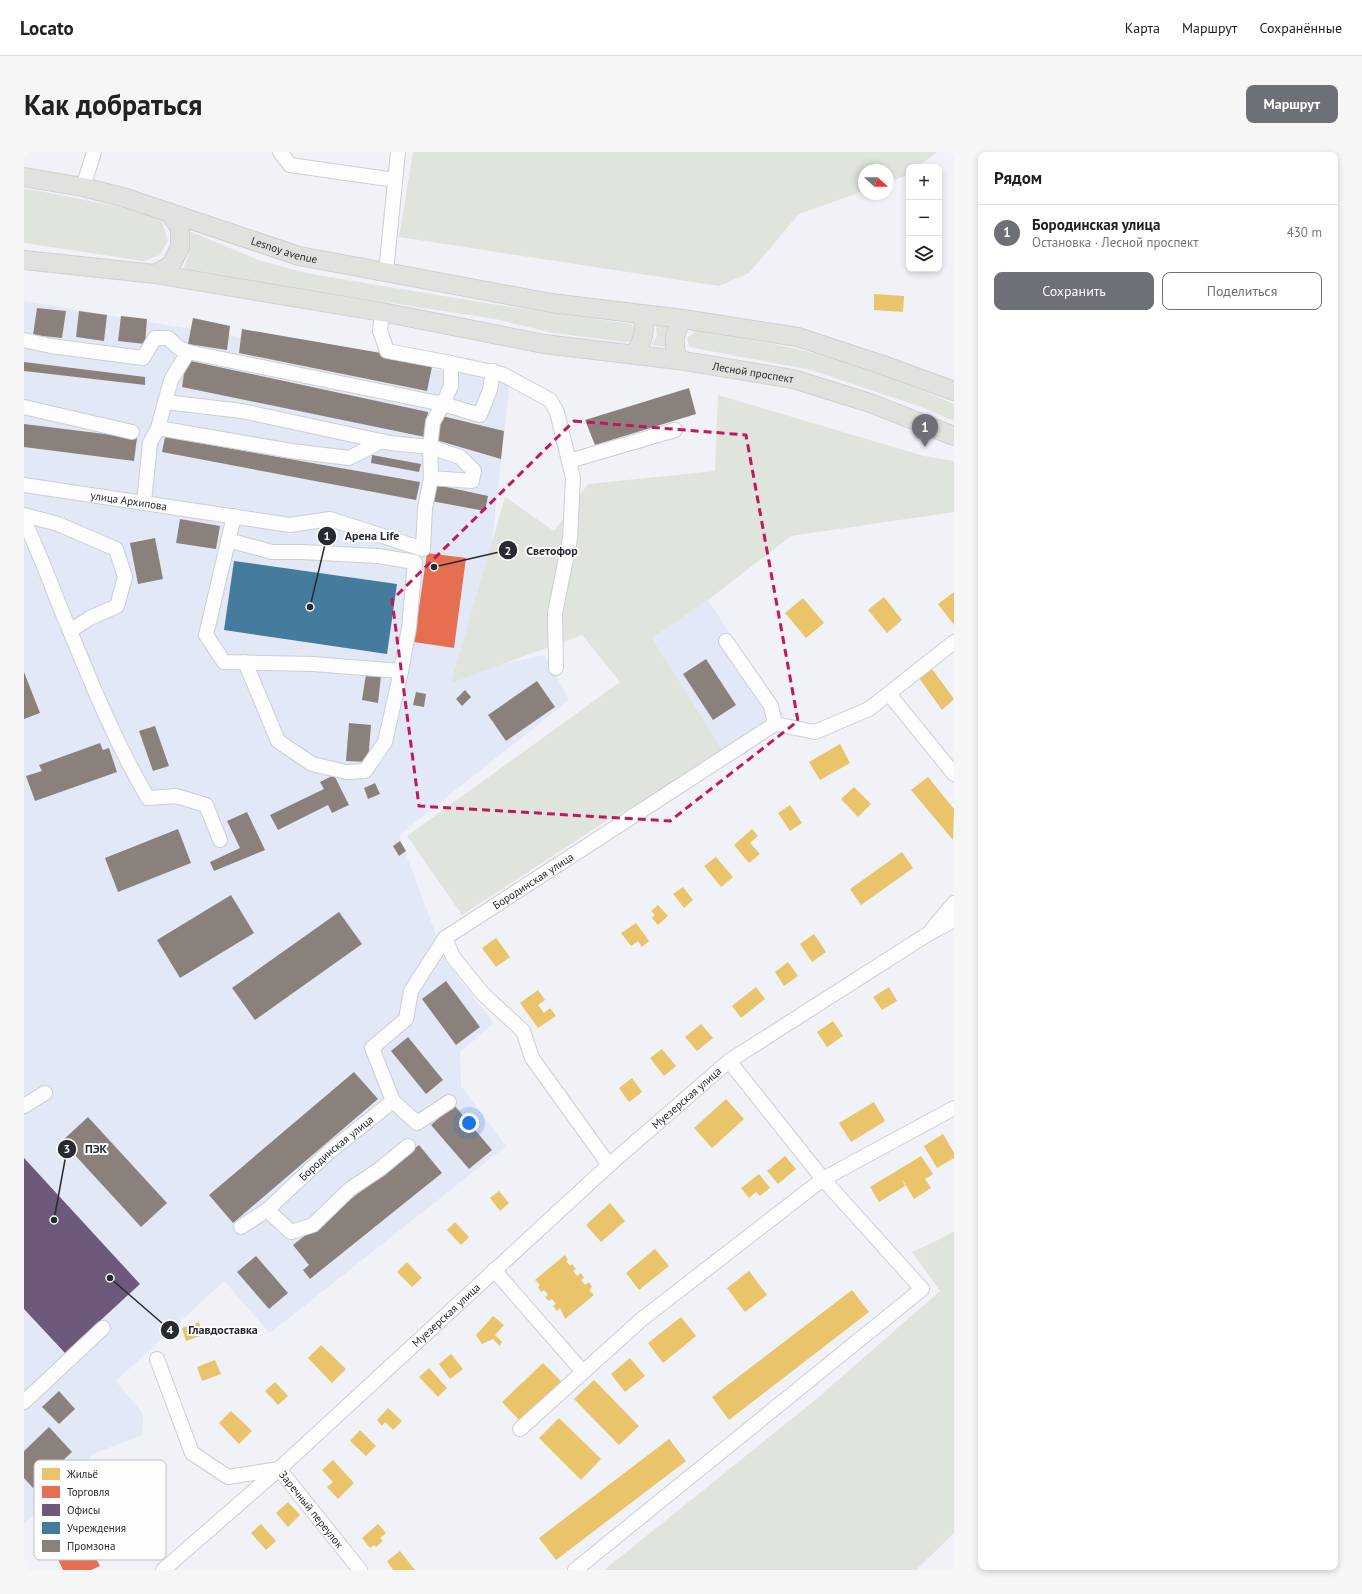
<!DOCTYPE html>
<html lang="ru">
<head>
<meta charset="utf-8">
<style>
  body { margin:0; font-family:"PT Sans",sans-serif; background:#f6f6f6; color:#222 }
  .controls { position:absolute; right:12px; top:12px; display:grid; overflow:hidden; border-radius:8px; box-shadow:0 2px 6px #0003 }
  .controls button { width:36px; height:36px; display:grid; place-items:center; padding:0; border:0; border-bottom:1px solid #e0e0e0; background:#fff; color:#222; font:20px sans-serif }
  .compass { position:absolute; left:834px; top:12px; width:36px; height:36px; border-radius:50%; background:#fff; box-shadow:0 2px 6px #0003; rotate:111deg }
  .you { position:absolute; left:445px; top:971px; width:14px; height:14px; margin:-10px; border:3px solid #fff; border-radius:50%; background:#1a73e8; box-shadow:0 0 0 6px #1a73e833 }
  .badge { display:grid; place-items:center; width:26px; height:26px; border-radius:50%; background:#6d7077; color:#fff; font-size:13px; font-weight:700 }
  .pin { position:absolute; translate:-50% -33px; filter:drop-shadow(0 1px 2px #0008) }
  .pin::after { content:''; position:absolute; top:21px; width:14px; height:12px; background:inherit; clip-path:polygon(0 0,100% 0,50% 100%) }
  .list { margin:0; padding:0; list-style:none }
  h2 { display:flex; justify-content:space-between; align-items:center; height:52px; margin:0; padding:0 16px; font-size:17px }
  h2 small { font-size:13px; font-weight:400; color:#767676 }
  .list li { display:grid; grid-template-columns:26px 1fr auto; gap:12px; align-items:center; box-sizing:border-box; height:56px; padding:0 16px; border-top:1px solid #e0e0e0 }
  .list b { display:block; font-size:15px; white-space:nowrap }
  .list p { margin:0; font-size:13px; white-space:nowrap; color:#767676 }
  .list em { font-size:13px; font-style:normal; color:#767676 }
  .actions { display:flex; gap:8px; padding:12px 16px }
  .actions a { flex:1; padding:9px 0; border:1px solid #6d7077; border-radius:8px; text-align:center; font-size:14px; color:#6d7077 }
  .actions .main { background:#6d7077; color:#fff }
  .icon { flex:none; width:22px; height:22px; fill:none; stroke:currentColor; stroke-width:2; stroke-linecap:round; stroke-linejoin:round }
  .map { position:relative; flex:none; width:930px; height:1418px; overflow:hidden; border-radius:8px }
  header { display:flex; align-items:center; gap:24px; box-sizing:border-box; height:56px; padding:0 20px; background:#fff; border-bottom:1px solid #e0e0e0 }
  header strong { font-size:19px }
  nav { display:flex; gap:22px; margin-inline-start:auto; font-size:14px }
  .intro { display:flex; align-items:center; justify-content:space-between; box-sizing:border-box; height:96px; padding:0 24px }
  h1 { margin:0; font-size:28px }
  .button { padding:10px 18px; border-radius:8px; background:#6d7077; color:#fff; font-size:14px; font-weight:700 }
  main { display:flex; gap:24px; padding:0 24px }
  aside { flex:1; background:#fff; border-radius:8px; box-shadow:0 2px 6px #0003 }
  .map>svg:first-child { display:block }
  .built { fill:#e3e8f6 }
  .green { fill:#dfe5dc }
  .homes { fill:#e9c46a }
  .shops { fill:#e76f51 }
  .offices { fill:#6d597a }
  .public { fill:#457b9d }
  .industry { fill:#8a817c }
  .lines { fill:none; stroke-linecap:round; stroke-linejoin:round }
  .minor-casing { stroke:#ccced5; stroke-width:16 }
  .major-casing { stroke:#ced0d3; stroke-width:20 }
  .minor { stroke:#fdfdfe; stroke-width:14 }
  .major { stroke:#e0e3dd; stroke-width:18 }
  .marked { fill:none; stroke:#c2185b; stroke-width:3; stroke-dasharray:8 5; stroke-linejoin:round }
  .labels { text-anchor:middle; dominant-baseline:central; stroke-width:4; stroke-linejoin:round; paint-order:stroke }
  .street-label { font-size:11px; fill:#272a31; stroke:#fefefe }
  .key { fill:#fefefe; stroke:#bebec0; stroke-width:1 }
  .key-label { font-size:11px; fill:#272a31 }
  .leader { fill:none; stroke:#272a31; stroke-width:1.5 }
  .callout-dot { fill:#272a31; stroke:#fefefe; stroke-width:1.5 }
  .mark-label { font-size:12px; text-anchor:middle; font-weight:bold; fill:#fff }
  .callout-label { font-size:12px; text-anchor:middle; font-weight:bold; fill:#272a31; stroke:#fefefe; stroke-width:4; stroke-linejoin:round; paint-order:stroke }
</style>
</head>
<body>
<header>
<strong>Locato</strong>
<nav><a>Карта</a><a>Маршрут</a><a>Сохранённые</a></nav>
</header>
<div class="intro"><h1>Как добраться</h1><a class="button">Маршрут</a></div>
<main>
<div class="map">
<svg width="930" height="1418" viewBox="0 0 930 1418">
  <rect width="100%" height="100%" fill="#f0f2f8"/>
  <g class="built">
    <polygon points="0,149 486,230 467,397 440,520 520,503 545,548 375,683 422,810 470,871 436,900 437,934 482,994 246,1181 200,1129 92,1229 119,1262 118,1283 69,1302 0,1372"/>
    <polygon points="684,448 760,563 698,597 628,486"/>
  </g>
  <g class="green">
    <polygon points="389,0 913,0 894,15 885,15 885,22 864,31 864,18 840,18 840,39 775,62 725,121 695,134 375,85"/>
    <polygon points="0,37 16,39 126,61 138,69 144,89 136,103 119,109 0,91"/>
    <path d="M165,79L237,109L287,122L474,153L608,172L613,182L612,189L601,190L529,181L471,167L158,119C165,105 166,94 165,79Z"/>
    <polygon points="632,173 644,175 641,186 641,195 627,193 633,184"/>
    <path d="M672,179C711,185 751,191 789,201C837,214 885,232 930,252V269L900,256L787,218L665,195L663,186Z"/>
    <polygon points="694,243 900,304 930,309 930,360 767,384 684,448 628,486 698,597 633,641 579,671 438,763 383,684 596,530 558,483 427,531 481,345 530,379 564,332 691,319"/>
    <polygon points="930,1079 930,1381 892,1418 580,1418 790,1249 916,1139 888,1100 914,1088"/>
  </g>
  <g class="homes">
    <polygon points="850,142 880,144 879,160 850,158"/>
    <polygon points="930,440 930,473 914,452"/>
    <polygon points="860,445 878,468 863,481 844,458"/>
    <polygon points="779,446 800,471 782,486 761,461"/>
    <polygon points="908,517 930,547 918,558 895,526"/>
    <polygon points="816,592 826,611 796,628 785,610"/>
    <polygon points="904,625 930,657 929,688 887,638"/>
    <polygon points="830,635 847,652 834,665 817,647"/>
    <polygon points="766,653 778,671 766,679 754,661"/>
    <polygon points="728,677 734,684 726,691 736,702 725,711 710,693"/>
    <polygon points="878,700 889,716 837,753 826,737"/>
    <polygon points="692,705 709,725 697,735 680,714"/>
    <polygon points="659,735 669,748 660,756 649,742"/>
    <polygon points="634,753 644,764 634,773 628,766 631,763 627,759"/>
    <polygon points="612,771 625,789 618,795 614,789 607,794 597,781"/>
    <polygon points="790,782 802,800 788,810 776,792"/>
    <polygon points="472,786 486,805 472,815 458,796"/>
    <polygon points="764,810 774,824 760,834 751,820"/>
    <polygon points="732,835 741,847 717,866 708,854"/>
    <polygon points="865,835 873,849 858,858 849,845"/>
    <polygon points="514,838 521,848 514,853 520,861 526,856 532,864 514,876 496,851"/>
    <polygon points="809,869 819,884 803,895 793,880"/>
    <polygon points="677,872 689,886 673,899 661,885"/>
    <polygon points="638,897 652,914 640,924 626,906"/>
    <polygon points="608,926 618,940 605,950 595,936"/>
    <polygon points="702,947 720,967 688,996 670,976"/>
    <polygon points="850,950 861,969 827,990 815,971"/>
    <polygon points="919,982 930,1001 930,1006 913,1016 900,994"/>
    <polygon points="761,1004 772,1017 754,1032 743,1019"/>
    <polygon points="897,1004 909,1022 901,1027 907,1036 890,1047 878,1027 881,1034 855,1050 846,1035"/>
    <polygon points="735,1022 746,1036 736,1044 732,1040 725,1046 717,1036"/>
    <polygon points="475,1039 485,1051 476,1059 466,1046"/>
    <polygon points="586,1051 601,1069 577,1090 562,1073"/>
    <polygon points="431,1070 445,1085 437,1093 423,1078"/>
    <polygon points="631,1097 645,1114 615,1138 602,1121"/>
    <polygon points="541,1103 544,1108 542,1109 546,1114 548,1112 552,1117 549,1119 553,1124 557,1121 560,1126 557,1128 561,1133 565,1130 568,1135 565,1138 570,1143 541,1167 536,1156 533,1159 529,1154 532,1152 528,1147 525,1149 521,1145 524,1143 520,1138 517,1140 514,1135 516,1133 511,1128"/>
    <polygon points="383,1110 398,1126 388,1135 373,1120"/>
    <polygon points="725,1119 743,1143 721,1160 703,1136"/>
    <polygon points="828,1138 845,1160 705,1268 688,1245"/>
    <polygon points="469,1164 480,1173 471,1183 478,1190 476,1194 469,1187 458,1192 452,1183"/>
    <polygon points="657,1165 672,1184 639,1211 624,1191"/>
    <polygon points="175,1170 179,1183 162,1189 158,1176"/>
    <polygon points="297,1193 322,1217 308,1231 284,1206"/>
    <polygon points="427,1202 439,1217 426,1227 415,1212"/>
    <polygon points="606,1206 621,1224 601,1240 587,1222"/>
    <polygon points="191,1208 197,1222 178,1229 173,1215"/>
    <polygon points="519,1211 538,1230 497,1270 478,1250"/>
    <polygon points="405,1216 423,1236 414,1245 395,1225"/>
    <polygon points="570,1228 615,1274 595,1293 550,1247"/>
    <polygon points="251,1230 264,1244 254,1253 241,1239"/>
    <polygon points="364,1256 378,1269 369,1278 361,1270 358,1274 353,1268"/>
    <polygon points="207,1259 228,1279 215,1292 195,1271"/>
    <polygon points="535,1266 577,1307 557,1328 515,1286"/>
    <polygon points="336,1278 352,1294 342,1304 326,1289"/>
    <polygon points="645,1287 662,1309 532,1408 515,1386"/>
    <polygon points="309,1308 330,1331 314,1347 303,1335 309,1330 298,1318"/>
    <polygon points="264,1350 276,1363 264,1375 252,1361"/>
    <polygon points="237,1372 252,1389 242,1398 227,1381"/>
    <polygon points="354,1372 362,1381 356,1386 359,1389 352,1395 350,1393 346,1396 338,1386"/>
    <polygon points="376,1399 391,1418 369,1418 363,1409"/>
  </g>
  <g class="shops">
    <polygon points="403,401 442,406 430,496 390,490"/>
    <polygon points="63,1390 76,1414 67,1418 39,1418 33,1405 44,1397 45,1399 56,1391 57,1393"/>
  </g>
  <polygon class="offices" points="0,1006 116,1132 41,1201 0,1157"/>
  <polygon class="public" points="210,409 373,432 363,502 200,478"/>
  <g class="industry">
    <polygon points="13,156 42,159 38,186 9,183"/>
    <polygon points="55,159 83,163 80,189 52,185"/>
    <polygon points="97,164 123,167 121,192 94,189"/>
    <polygon points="169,166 206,174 203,198 164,192"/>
    <polygon points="218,177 409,210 403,239 215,201"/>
    <polygon points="162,208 404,260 401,285 158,235"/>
    <polygon points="0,210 121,225 121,233 0,219"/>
    <polygon points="665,236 672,262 571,293 561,268"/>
    <polygon points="418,264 480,279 477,307 412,288"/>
    <polygon points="0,272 113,286 110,309 0,295"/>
    <polygon points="141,285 396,330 392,348 138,300"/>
    <polygon points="348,303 397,312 395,320 347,311"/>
    <polygon points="409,332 464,344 461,359 407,349"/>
    <polygon points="156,367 196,374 192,397 152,391"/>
    <polygon points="131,386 139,427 114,432 106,391"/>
    <polygon points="682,507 712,553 689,568 659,522"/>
    <polygon points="0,520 16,561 0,567"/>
    <polygon points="342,522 357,524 354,551 338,548"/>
    <polygon points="513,529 531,555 482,589 464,563"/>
    <polygon points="441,538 447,545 438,554 432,547"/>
    <polygon points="392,540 402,542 400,555 389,553"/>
    <polygon points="325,571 347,573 344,610 322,609"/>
    <polygon points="131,574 145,614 129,619 115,579"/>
    <polygon points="76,591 79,598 85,596 93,620 11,649 2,624 18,619 15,613"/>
    <polygon points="310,623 325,653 308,661 304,653 254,678 246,663 300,637 296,630"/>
    <polygon points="351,631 356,642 344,647 340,636"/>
    <polygon points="223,660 241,698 190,719 186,710 216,696 203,669"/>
    <polygon points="154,677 167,711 94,740 81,706"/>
    <polygon points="376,689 382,699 375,704 369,694"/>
    <polygon points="207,743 230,781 156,826 133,788"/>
    <polygon points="315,760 338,792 231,868 208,836"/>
    <polygon points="422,829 456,875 432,893 398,847"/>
    <polygon points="384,885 419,928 402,942 367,899"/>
    <polygon points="330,920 354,947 209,1071 185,1043"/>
    <polygon points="430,953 468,998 445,1017 407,973"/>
    <polygon points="64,965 143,1051 117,1075 38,989"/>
    <polygon points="395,993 418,1021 286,1127 279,1118 285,1113 269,1093"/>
    <polygon points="232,1104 264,1141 245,1157 213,1120"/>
    <polygon points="35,1239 51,1257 35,1272 18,1255"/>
    <polygon points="25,1275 48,1300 9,1336 0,1326 0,1299"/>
  </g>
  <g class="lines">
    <g class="minor-casing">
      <g id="minor">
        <polyline points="256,0 266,13 371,28"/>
        <polyline points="59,35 70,0"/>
        <polyline points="362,120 374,0"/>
        <polyline points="0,188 27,194 119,206 131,186 144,186 155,196 164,200 419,252 427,234 427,211 363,199 356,179 358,160"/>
        <polyline points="164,200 147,228 141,250 218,259 366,291 406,295 409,270 419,252 456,263 466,238 469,219"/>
        <polyline points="427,211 478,222 526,248 533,260 549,326 546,387 531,461 532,516"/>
        <polyline points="141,250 134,276 268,299 325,306 358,289"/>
        <polyline points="0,255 108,280"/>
        <polyline points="545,309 651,278"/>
        <path id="s1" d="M0,333L266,373L306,367L399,397L401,356L407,326L406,295L436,305L450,319L448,329L407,326"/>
        <polyline points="120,350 126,291 134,276"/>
        <polyline points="0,363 34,372 92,397 101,425 93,454 66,466 46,479"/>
        <path d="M0,369C18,405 30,442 46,479C69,535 93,594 124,646L152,644L182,653L196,688"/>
        <polyline points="204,388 248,400 277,400 354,404 391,410 385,476 377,519 289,512 200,510 182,483 210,364"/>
        <polyline points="702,489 747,554 751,572"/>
        <polyline points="221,510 254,589 288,612 322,620 341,619 361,590 377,519"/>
        <polyline points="865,542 930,622"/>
        <polyline points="909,776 930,751"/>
        <polyline points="421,786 429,805 459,842 499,879 508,906 585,1013"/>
        <polyline points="369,949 393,971 425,950"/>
        <polyline points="0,954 21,941"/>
        <polyline points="243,1058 267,1080 289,1073 326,1037 356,1017 384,994"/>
        <path id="s2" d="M217,1075L243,1058L305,1000L369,949L348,896L382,867L387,839L421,786L751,572L791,580L845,557L930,490"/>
        <polyline points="470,1118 559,1220"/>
        <path id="s3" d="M133,1207L168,1301L204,1325L255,1317L336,1418"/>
        <polyline points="0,1250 79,1176"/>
        <polyline points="496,1277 618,1167 799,1027 930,956"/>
        <path id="s4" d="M139,1418L255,1317L585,1013L705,909L904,782L930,768"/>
        <polyline points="551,1418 898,1137 799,1027 705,909"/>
      </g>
    </g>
    <g class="major-casing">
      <g id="major">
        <path id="s5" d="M0,25L59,35L102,46L275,104L527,151L659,167L774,185L859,213L930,239"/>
        <path id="s6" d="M0,108L131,122L358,160L520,192L654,208L769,227L846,251L930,284"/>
        <polyline points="131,122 147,113 156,95 156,76 145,60"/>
        <path d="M610,202C620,188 622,178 618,162"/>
        <path d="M654,208C649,190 649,182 659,167"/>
      </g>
    </g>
    <use href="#minor" class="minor"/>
    <use href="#major" class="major"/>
  </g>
  <path class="marked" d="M550,269L722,283L774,569L646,669L395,654L368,448Z"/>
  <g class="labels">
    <g class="street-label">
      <text stroke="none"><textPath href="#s5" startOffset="271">Lesnoy avenue</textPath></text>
      <text stroke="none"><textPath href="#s6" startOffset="738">Лесной проспект</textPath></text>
      <text stroke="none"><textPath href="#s1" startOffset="106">улица Архипова</textPath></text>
      <text stroke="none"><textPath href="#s2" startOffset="496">Бородинская улица</textPath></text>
      <text stroke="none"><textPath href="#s4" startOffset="705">Муезерская улица</textPath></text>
      <text stroke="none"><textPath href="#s2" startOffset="124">Бородинская улица</textPath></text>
      <text stroke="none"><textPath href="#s4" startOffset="381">Муезерская улица</textPath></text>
      <text stroke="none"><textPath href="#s3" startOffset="247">Заречный переулок</textPath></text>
    </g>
  </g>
  <rect x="10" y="1308" width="132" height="100" rx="6" class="key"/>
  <rect x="18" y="1316" width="18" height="12" fill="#e9c46a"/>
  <rect x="18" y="1334" width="18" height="12" fill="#e76f51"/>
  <rect x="18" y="1352" width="18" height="12" fill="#6d597a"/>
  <rect x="18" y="1370" width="18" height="12" fill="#457b9d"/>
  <rect x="18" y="1388" width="18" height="12" fill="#8a817c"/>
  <g class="key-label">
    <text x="43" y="1326">Жильё</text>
    <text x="43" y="1344">Торговля</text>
    <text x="43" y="1362">Офисы</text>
    <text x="43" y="1380">Учреждения</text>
    <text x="43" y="1398">Промзона</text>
  </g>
  <path class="leader" d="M286 455L303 384M410 415L484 398M30 1068L43 997M86 1126L146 1178"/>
  <g class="callout-dot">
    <circle cx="286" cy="455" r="4"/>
    <circle cx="410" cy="415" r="4"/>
    <circle cx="30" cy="1068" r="4"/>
    <circle cx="86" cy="1126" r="4"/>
    <circle cx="303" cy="384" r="10"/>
    <circle cx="484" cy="398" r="10"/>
    <circle cx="43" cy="997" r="10"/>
    <circle cx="146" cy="1178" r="10"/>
  </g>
  <g class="mark-label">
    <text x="303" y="388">1</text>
    <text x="484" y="403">2</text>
    <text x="43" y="1001">3</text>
    <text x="146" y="1182">4</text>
  </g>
  <g class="callout-label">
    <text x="348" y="388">Арена Life</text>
    <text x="528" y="403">Светофор</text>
    <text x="72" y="1001">ПЭК</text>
    <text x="199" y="1182">Главдоставка</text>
  </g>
</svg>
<div class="controls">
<button>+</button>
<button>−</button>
<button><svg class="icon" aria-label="layers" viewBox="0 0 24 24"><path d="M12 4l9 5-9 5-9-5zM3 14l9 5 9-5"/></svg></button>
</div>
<svg class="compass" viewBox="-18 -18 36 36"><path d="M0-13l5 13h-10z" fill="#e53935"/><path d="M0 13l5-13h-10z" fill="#767676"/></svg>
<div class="you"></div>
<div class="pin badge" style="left:901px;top:295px">1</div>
</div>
<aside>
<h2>Рядом<small></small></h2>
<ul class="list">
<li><span class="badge">1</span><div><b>Бородинская улица</b><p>Остановка · Лесной проспект</p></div><em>430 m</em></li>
</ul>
<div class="actions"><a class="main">Сохранить</a><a>Поделиться</a></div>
</aside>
</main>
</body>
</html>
